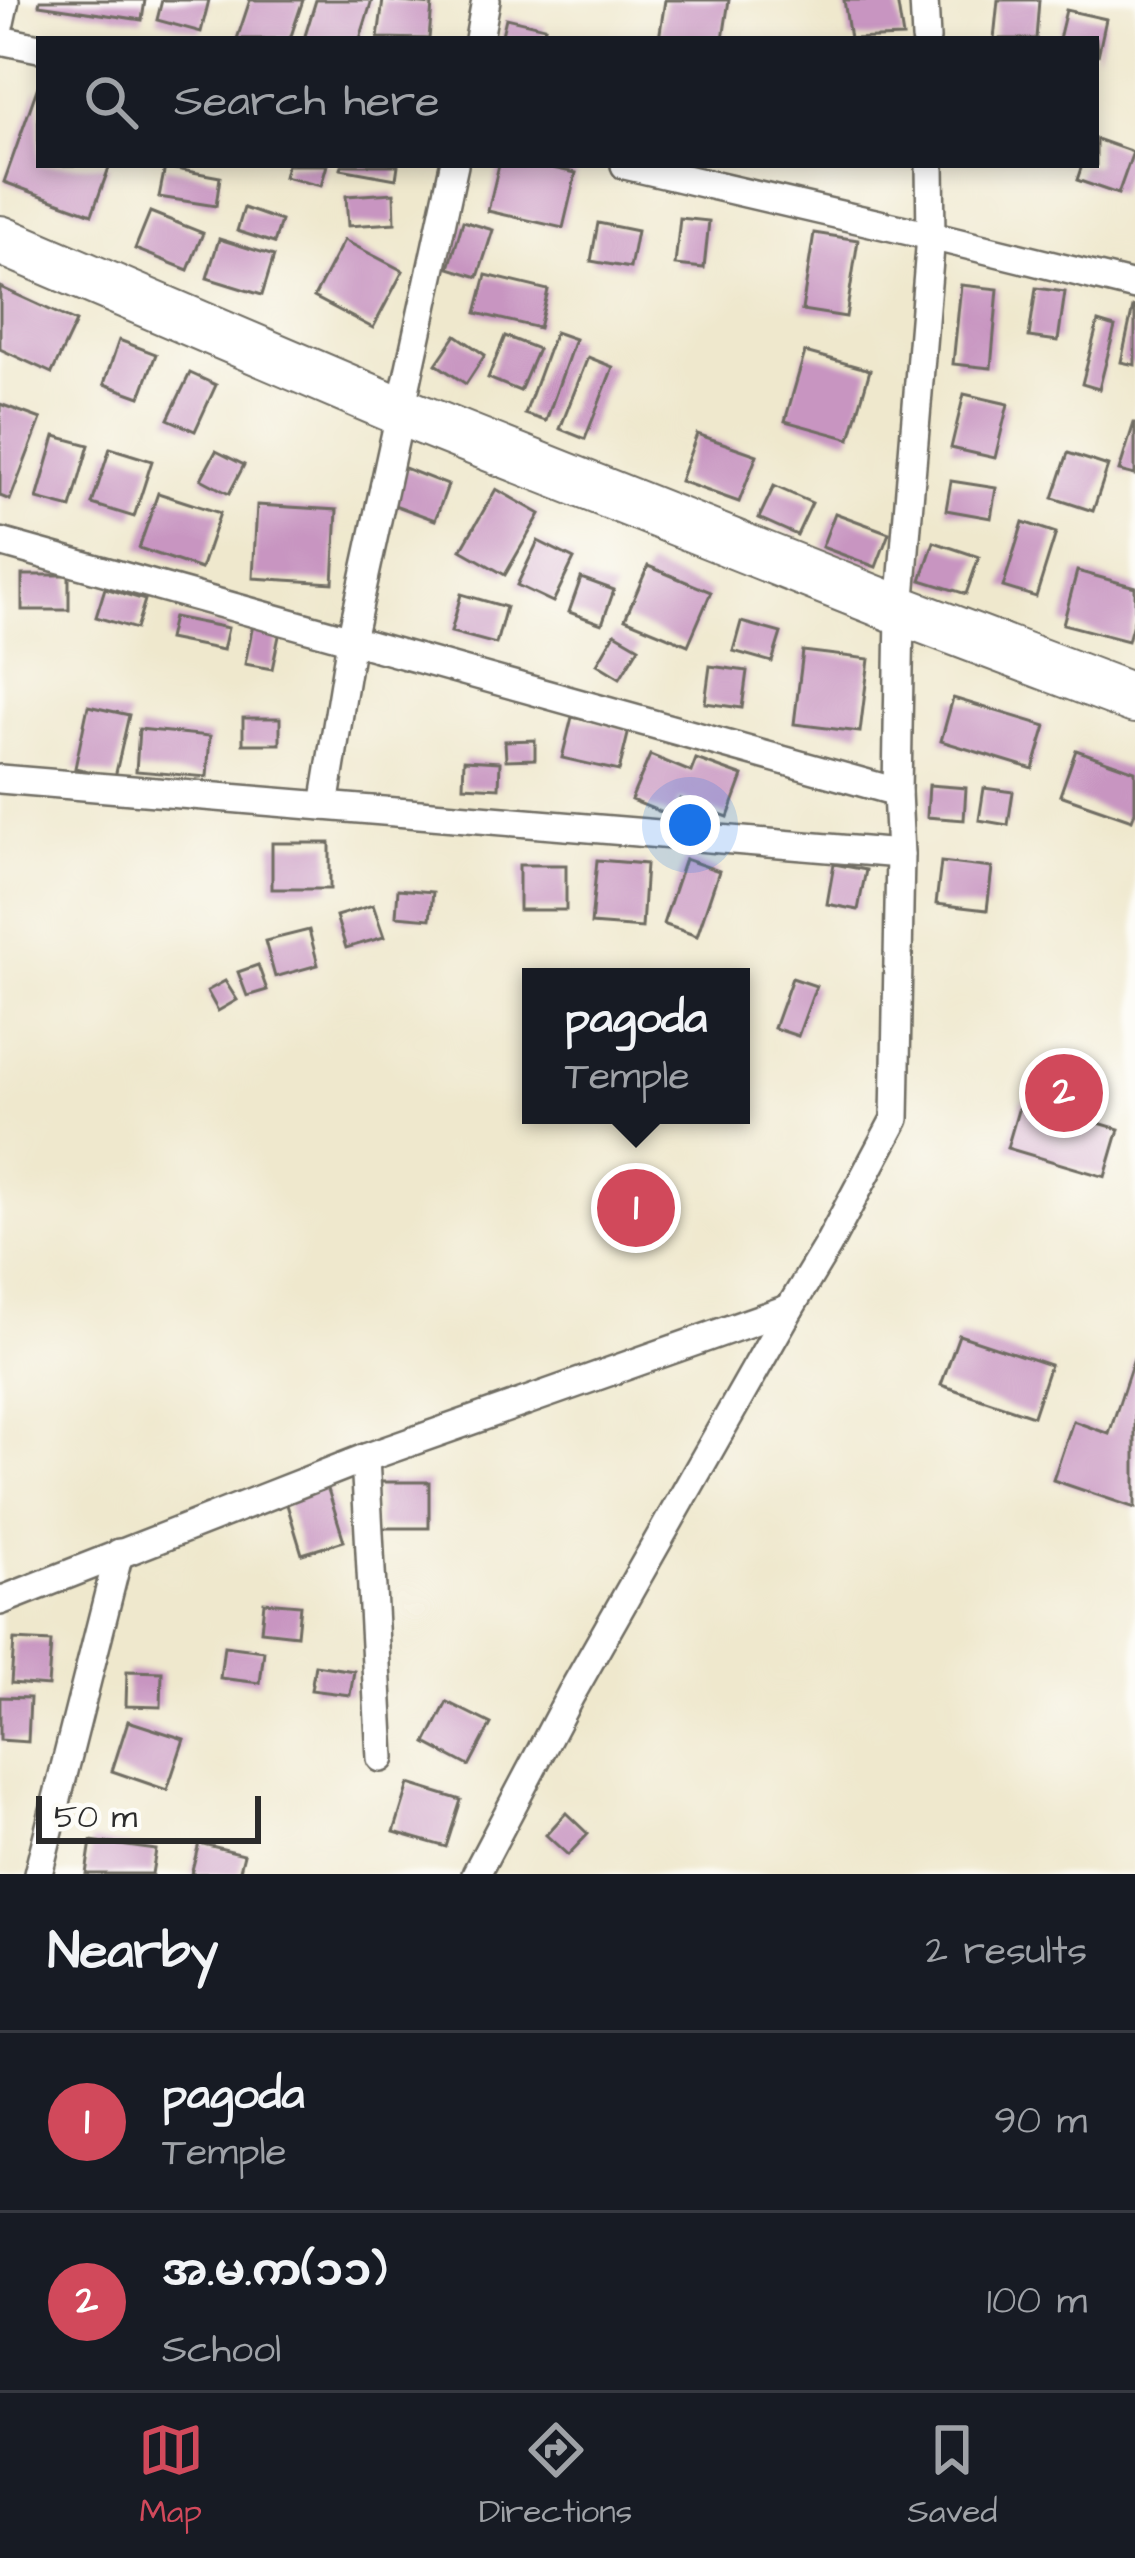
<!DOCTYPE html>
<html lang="en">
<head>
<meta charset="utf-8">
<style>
  body { margin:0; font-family:"Architects Daughter","Noto Sans Myanmar",sans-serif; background:#242831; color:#f1f3f6 }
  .scale { position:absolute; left:36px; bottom:30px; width:225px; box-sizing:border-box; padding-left:12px; border:6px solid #2b2b2b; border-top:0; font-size:33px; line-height:42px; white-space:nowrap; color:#2b2b2b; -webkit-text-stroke:9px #fdfcf7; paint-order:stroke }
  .you { position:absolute; left:690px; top:825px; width:42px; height:42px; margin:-30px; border:9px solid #fff; border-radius:50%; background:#1a73e8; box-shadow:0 0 0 18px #1a73e833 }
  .badge { display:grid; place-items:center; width:78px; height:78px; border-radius:50%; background:#d1495b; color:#fff; font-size:39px; font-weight:700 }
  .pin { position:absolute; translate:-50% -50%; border:6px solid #fff; box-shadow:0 3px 12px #0006 }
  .popup { position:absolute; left:522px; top:968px; width:228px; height:156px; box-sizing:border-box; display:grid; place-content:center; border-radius:0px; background:#171b24; filter:drop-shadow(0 3px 9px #0005); font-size:39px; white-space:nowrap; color:#9ea1a6 }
  .popup b { font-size:45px; color:#f1f3f6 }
  .popup::after { content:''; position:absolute; left:50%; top:100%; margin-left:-24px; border:24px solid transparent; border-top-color:#171b24 }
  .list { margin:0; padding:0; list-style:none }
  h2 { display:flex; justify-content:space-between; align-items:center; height:156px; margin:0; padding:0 48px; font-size:51px }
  h2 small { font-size:39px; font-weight:400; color:#9ea1a6 }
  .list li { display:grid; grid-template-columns:78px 1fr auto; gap:36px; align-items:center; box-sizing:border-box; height:180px; padding:0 48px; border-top:3px solid #363941 }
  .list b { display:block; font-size:45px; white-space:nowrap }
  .list p { margin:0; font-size:39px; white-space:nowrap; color:#9ea1a6 }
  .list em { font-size:39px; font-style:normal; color:#9ea1a6 }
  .icon { flex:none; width:66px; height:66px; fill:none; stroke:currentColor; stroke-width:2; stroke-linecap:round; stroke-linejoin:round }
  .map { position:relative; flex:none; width:1135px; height:1874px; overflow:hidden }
  .search { position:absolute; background:#171b24; box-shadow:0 6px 18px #0003; left:36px; right:36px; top:36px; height:132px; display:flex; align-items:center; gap:30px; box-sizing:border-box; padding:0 42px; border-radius:0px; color:#9ea1a6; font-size:45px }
  .sheet { height:516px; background:#171b24 }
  nav { display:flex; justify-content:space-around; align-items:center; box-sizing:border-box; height:168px; border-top:3px solid #363941; background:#171b24; font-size:33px; color:#9ea1a6 }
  nav a { display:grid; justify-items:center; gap:6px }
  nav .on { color:#d1495b }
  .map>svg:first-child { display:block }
  .building { fill:#c895c1 }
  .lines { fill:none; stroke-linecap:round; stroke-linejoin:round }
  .minor-casing { stroke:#706d64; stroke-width:32 }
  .trunk-casing { stroke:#706d64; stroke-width:52 }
  .minor { stroke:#fff; stroke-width:27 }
  .trunk { stroke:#fff; stroke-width:48 }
</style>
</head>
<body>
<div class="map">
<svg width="1135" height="1874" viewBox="0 0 1135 1874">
  <rect width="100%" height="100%" fill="#fdfcf7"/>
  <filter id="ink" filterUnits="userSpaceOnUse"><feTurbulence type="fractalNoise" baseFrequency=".00833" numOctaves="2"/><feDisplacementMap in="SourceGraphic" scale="24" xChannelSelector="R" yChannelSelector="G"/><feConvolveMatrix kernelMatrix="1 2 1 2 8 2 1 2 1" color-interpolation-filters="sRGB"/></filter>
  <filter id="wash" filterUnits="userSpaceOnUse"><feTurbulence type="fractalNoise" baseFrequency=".004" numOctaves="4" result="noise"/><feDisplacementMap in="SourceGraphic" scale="48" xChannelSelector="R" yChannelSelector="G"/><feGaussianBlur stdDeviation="2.7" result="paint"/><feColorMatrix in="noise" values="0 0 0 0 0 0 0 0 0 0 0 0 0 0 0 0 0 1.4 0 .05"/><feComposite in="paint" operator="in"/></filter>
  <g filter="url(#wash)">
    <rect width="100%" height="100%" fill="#efe8cd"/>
    <g id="blocks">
      <g class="building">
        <polygon points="40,0 145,0 142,20 39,5"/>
        <polygon points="162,0 209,0 201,32 157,20"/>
        <polygon points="250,0 303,0 290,39 237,39"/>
        <polygon points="316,0 372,0 360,39 304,39"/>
        <polygon points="383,0 432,5 429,39 378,38"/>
        <polygon points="665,0 729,0 723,39 659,39"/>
        <polygon points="844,0 897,0 903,37 850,39"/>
        <polygon points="998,0 1039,0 1036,39 994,39"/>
        <polygon points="1066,10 1106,19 1098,56 1096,39 1059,39"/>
        <polygon points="506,18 545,27 542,39 501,39"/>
        <polygon points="38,86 39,165 110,165 92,214 4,182"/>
        <polygon points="1096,139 1133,152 1118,194 1077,180 1082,165 1096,165"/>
        <polygon points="287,165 327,165 321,186 284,177"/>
        <polygon points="342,165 398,165 396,179 341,169"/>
        <polygon points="499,165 539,165 576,173 563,228 488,211"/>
        <polygon points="165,167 220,177 216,206 159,197"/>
        <polygon points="394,193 395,223 348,226 346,196"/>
        <polygon points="244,208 281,221 274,243 237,231"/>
        <polygon points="150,212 203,233 188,270 135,249"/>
        <polygon points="680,218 709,221 704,268 675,265"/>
        <polygon points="463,221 493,230 478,277 449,268"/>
        <polygon points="598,223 637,231 630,268 591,261"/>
        <polygon points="814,233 858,240 846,317 802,310"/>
        <polygon points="219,239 274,256 262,295 207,278"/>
        <polygon points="344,240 403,271 373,328 314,297"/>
        <polygon points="486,275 548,290 539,328 476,313"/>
        <polygon points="961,285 998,289 991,368 953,364"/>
        <polygon points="0,287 76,322 52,373 0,349"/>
        <polygon points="1036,288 1065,292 1058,341 1029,337"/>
        <polygon points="1133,307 1135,307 1135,365 1121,362"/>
        <polygon points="1098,322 1115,327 1099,389 1082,384"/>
        <polygon points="555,332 575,339 546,421 525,414"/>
        <polygon points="456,335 485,355 466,384 436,364"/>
        <polygon points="505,336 538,349 520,391 488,378"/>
        <polygon points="119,340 156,354 140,397 104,384"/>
        <polygon points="805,352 870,370 850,439 785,421"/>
        <polygon points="588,357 613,367 585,439 560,429"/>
        <polygon points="190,373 216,385 195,431 168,419"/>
        <polygon points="964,394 1008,404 995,458 951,448"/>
        <polygon points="0,404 41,419 10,500 0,496"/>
        <polygon points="1134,423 1135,423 1135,475 1119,471"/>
        <polygon points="697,434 757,455 739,502 680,481"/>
        <polygon points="55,436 89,445 71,508 37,499"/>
        <polygon points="110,448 152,461 134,517 92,504"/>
        <polygon points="216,451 244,465 229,494 201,479"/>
        <polygon points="1068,453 1108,466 1093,511 1053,498"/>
        <polygon points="402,467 448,485 435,520 389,503"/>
        <polygon points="951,481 996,488 991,518 946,510"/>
        <polygon points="774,486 812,503 797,535 759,518"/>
        <polygon points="496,489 540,514 505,575 461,550"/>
        <polygon points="158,493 220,513 201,569 139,548"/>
        <polygon points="257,505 337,510 333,583 253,578"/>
        <polygon points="835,513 889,533 876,567 822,547"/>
        <polygon points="1023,522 1056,533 1036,597 1003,587"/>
        <polygon points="538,541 574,559 553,602 517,585"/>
        <polygon points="934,542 979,557 966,594 921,580"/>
        <polygon points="648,566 711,592 688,645 625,619"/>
        <polygon points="1077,571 1135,587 1135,616 1128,641 1063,624"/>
        <rect x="22" y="575" width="47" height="35"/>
        <polygon points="581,578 614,590 602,624 569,612"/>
        <polygon points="105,588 145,600 136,629 96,617"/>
        <polygon points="461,594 506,607 496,644 451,632"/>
        <polygon points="173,617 228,628 223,650 168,639"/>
        <polygon points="741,622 781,633 772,662 733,651"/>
        <polygon points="253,625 280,631 272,669 245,664"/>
        <polygon points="615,633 639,647 620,678 597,664"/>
        <polygon points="803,651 869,659 860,732 794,724"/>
        <polygon points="710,666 747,671 742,708 705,703"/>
        <polygon points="953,698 1046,726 1033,769 941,741"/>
        <polygon points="88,706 129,715 115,777 75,768"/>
        <polygon points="572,717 629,730 619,771 562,758"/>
        <rect x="243" y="718" width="37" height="26"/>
        <polygon points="139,729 210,736 207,777 136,771"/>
        <polygon points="535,740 535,759 506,760 505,741"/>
        <polygon points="1076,750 1135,771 1135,812 1132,820 1060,795"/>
        <polygon points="650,755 691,772 696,759 743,776 728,817 680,799 673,817 631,800"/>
        <polygon points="464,760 500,762 499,788 463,786"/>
        <polygon points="929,785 966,788 964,820 927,817"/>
        <polygon points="984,788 1013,792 1008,825 979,820"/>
        <rect x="272" y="843" width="58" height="46"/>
        <polygon points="685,859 719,871 697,936 663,924"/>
        <polygon points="597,860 646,864 642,928 591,924"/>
        <polygon points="941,862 992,868 987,910 936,904"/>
        <polygon points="834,864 866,870 858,910 827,904"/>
        <rect x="519" y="865" width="47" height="45"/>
        <polygon points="398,889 433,892 430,919 396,916"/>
        <polygon points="373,905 384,937 346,948 336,916"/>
        <polygon points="309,930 318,965 275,977 265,941"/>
        <polygon points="258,965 267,990 247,996 238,972"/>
        <polygon points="792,978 816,986 798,1036 774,1028"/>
        <polygon points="225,981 237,1000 218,1011 207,991"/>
        <polygon points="1021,1100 1119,1129 1105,1177 1007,1148"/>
        <polygon points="959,1335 1050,1365 1033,1416 941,1385"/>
        <polygon points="1134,1358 1135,1358 1135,1508 1053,1480 1073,1421 1109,1434"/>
        <rect x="378" y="1482" width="51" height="46"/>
        <polygon points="327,1486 344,1541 302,1554 285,1498"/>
        <polygon points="264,1602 300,1605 297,1635 261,1631"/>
        <polygon points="14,1640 51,1642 48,1686 11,1683"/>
        <polygon points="224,1646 264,1651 260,1683 220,1678"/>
        <polygon points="315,1665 354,1671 350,1695 311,1690"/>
        <polygon points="127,1671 162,1672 161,1707 126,1706"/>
        <polygon points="0,1697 30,1698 28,1742 0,1740"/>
        <polygon points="447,1702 491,1724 469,1766 426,1743"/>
        <polygon points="128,1721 184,1739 167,1790 112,1771"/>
        <polygon points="409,1784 461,1800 446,1847 394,1832"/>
        <polygon points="566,1813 588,1834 568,1855 546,1835"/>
        <polygon points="91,1841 156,1850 152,1874 86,1874"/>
        <polygon points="199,1843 244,1854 239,1874 191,1874"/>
      </g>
    </g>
  </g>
  <g filter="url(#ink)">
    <use href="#blocks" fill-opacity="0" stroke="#706d64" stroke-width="3"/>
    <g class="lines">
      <g class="minor-casing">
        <g id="minor">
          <polyline points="924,0 926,39"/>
          <polyline points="0,23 5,0"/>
          <polyline points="479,39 486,0"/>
          <polyline points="0,40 39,48"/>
          <polyline points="625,165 931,236 1135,286"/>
          <polyline points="0,542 897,792"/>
          <polyline points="0,779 900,854"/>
          <polyline points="324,806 351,640 454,165"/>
          <polyline points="365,1458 381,1758"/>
          <polyline points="0,1601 365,1458 790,1308 828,1245 895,1119 900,854 897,792 900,610 931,236 930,165"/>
          <polyline points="38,1874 119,1553"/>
          <polyline points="476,1874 571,1694 790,1308"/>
        </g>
      </g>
      <g class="trunk-casing">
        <polyline id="trunk" points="0,240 400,411 900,610 1135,699"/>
      </g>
      <use href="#minor" class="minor"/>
      <use href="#trunk" class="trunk"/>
    </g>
  </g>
</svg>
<div class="scale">50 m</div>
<div class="you"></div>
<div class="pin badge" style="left:636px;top:1208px">1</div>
<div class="popup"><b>pagoda</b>Temple</div>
<div class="pin badge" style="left:1064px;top:1093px">2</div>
<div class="search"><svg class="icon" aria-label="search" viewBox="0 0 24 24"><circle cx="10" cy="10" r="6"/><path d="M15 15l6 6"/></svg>Search here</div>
</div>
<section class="sheet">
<h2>Nearby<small>2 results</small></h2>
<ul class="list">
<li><span class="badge">1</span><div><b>pagoda</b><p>Temple</p></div><em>90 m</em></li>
<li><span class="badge">2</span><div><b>အ.မ.က(၁၁)</b><p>School</p></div><em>100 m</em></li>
</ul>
</section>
<nav>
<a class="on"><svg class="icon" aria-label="map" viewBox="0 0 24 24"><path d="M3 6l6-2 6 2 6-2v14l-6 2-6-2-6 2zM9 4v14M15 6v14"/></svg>Map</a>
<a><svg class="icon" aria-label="directions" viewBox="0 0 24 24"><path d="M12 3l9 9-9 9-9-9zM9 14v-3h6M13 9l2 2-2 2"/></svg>Directions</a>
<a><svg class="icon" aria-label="saved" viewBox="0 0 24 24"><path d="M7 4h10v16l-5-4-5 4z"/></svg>Saved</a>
</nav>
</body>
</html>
